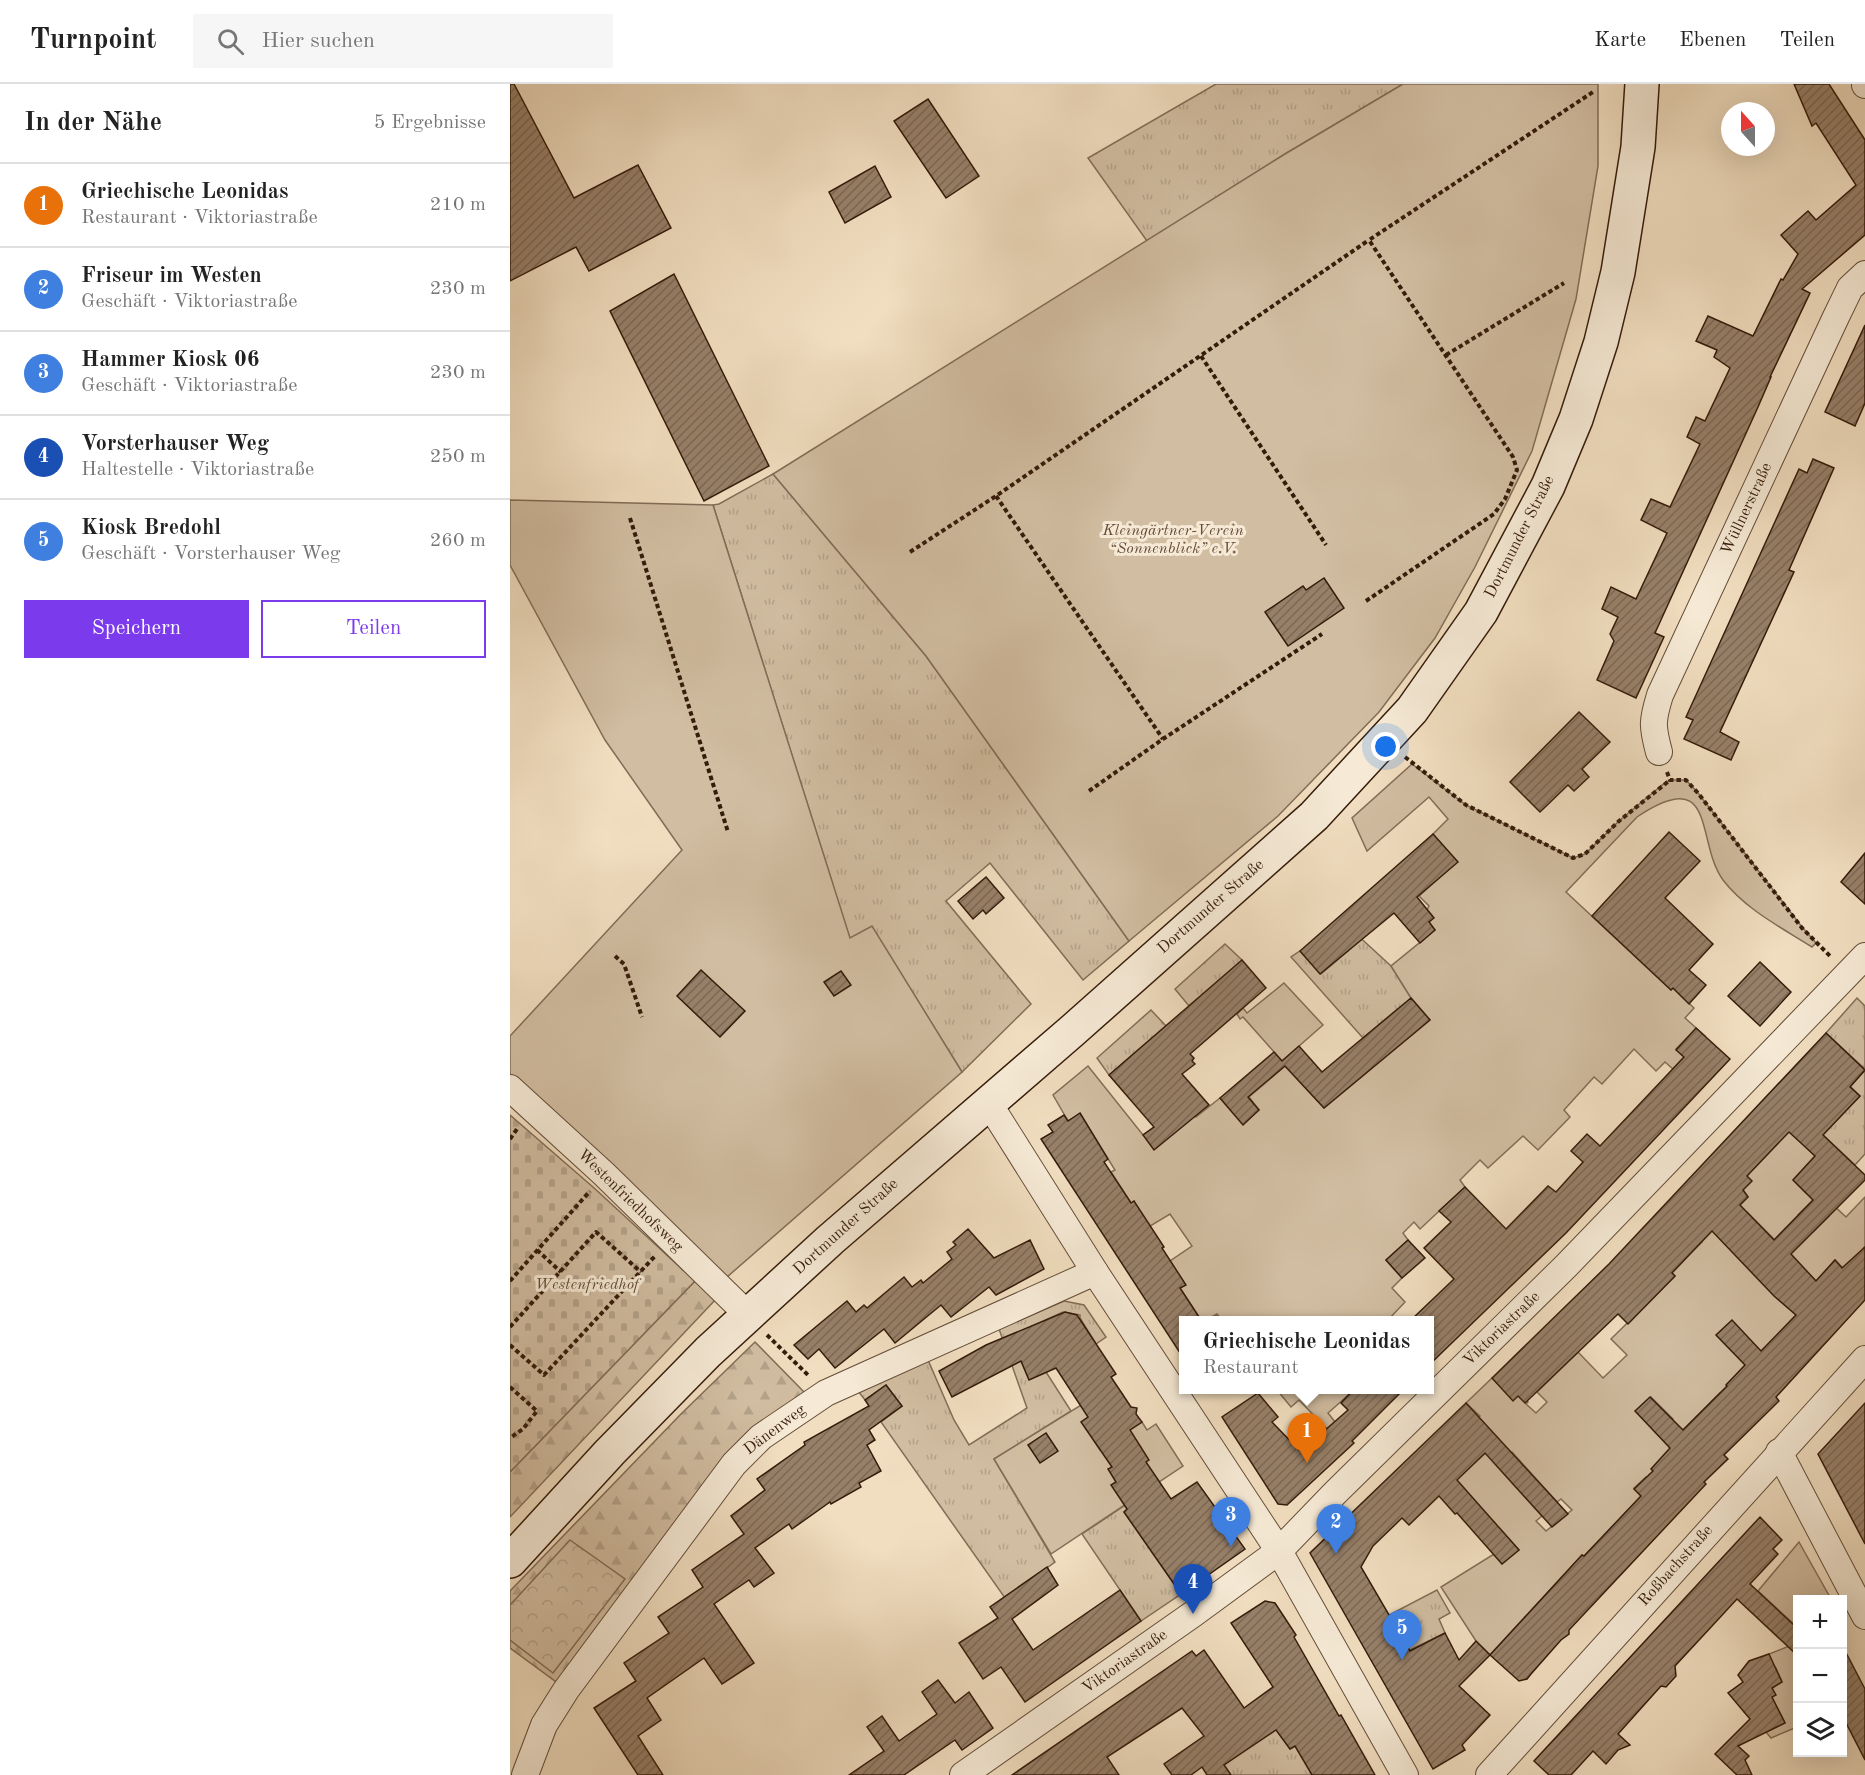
<!DOCTYPE html>
<html lang="de">
<head>
<meta charset="utf-8">
<style>
  body { margin:0; font-family:"Old Standard TT",serif; background:#f6f6f6; color:#222 }
  .controls { position:absolute; right:18px; bottom:18px; display:grid; overflow:hidden; border-radius:0px; box-shadow:0 6px 24px #0002 }
  .controls button { width:54px; height:54px; display:grid; place-items:center; padding:0; border:0; border-bottom:2px solid #e0e0e0; background:#fff; color:#222; font:30px sans-serif }
  .compass { position:absolute; left:1211px; top:18px; width:54px; height:54px; border-radius:50%; background:#fff; box-shadow:0 6px 24px #0002; rotate:339deg }
  .you { position:absolute; left:876px; top:663px; width:21px; height:21px; margin:-15px; border:4px solid #fff; border-radius:50%; background:#1a73e8; box-shadow:0 0 0 9px #1a73e833 }
  .badge { display:grid; place-items:center; width:39px; height:39px; border-radius:50%; background:#7c3aed; color:#fff; font-size:20px; font-weight:700 }
  .pin { position:absolute; translate:-50% -50px; filter:drop-shadow(0 2px 3px #0008) }
  .pin::after { content:''; position:absolute; top:32px; width:21px; height:18px; background:inherit; clip-path:polygon(0 0,100% 0,50% 100%) }
  .popup { position:absolute; left:669px; top:1232px; width:255px; height:78px; box-sizing:border-box; display:grid; place-content:center; border-radius:0px; background:#fff; filter:drop-shadow(0 2px 4px #0005); font-size:20px; white-space:nowrap; color:#767676 }
  .popup b { font-size:22px; color:#222 }
  .popup::after { content:''; position:absolute; left:50%; top:100%; margin-left:-12px; border:12px solid transparent; border-top-color:#fff }
  .list { margin:0; padding:0; list-style:none }
  h2 { display:flex; justify-content:space-between; align-items:center; height:78px; margin:0; padding:0 24px; font-size:26px }
  h2 small { font-size:20px; font-weight:400; color:#767676 }
  .list li { display:grid; grid-template-columns:39px 1fr auto; gap:18px; align-items:center; box-sizing:border-box; height:84px; padding:0 24px; border-top:2px solid #e0e0e0 }
  .list b { display:block; font-size:22px; white-space:nowrap }
  .list p { margin:0; font-size:20px; white-space:nowrap; color:#767676 }
  .list em { font-size:20px; font-style:normal; color:#767676 }
  .actions { display:flex; gap:12px; padding:18px 24px }
  .actions a { flex:1; padding:14px 0; border:2px solid #7c3aed; border-radius:0px; text-align:center; font-size:21px; color:#7c3aed }
  .actions .main { background:#7c3aed; color:#fff }
  .icon { flex:none; width:33px; height:33px; fill:none; stroke:currentColor; stroke-width:2; stroke-linecap:round; stroke-linejoin:round }
  .map { position:relative; flex:none; width:1355px; height:1691px; overflow:hidden }
  header { display:flex; align-items:center; gap:36px; box-sizing:border-box; height:84px; padding:0 30px; background:#fff; border-bottom:2px solid #e0e0e0 }
  header strong { font-size:28px }
  nav { display:flex; gap:33px; margin-inline-start:auto; font-size:21px }
  .search { width:420px; height:54px; background:#f6f6f6; display:flex; align-items:center; gap:15px; box-sizing:border-box; padding:0 21px; border-radius:0px; color:#767676; font-size:22px }
  main { display:flex }
  aside { flex:1; background:#fff }
  .map>svg:first-child { display:block }
  .grass { fill:url(#grass-tufts); stroke:#836c56; stroke-width:1.5 }
  .forest { fill:url(#forest-firs); stroke:#836c56; stroke-width:1.5 }
  .cemetery { fill:url(#cemetery-stones); stroke:#836c56; stroke-width:1.5 }
  .park { fill:url(#park-crowns); stroke:#836c56; stroke-width:1.5 }
  .garden { fill:#d1bda1; stroke:#836c56; stroke-width:1.5; fill-rule:evenodd }
  .building { fill:url(#building-hatch); stroke:#351b0a; stroke-width:1.5; fill-rule:evenodd }
  .lines { fill:none; stroke-linecap:round; stroke-linejoin:round }
  .street-casing { stroke:#644c38; stroke-width:28 }
  .secondary-casing { stroke:#351b0a; stroke-width:36 }
  .path { stroke:#351b0a; stroke-width:4; stroke-dasharray:4.5 3; stroke-linecap:butt }
  .street { stroke:#f6ead6; stroke-width:26 }
  .secondary { stroke:#f6ead6; stroke-width:33 }
  .labels { text-anchor:middle; dominant-baseline:central; stroke-width:6; stroke-linejoin:round; paint-order:stroke }
  .street-label { font-size:16px; fill:#351b0a; stroke:#f6ead6 }
  .park-label { font-size:16px; font-style:italic; fill:#644c37; stroke:#f6ead6 }
</style>
</head>
<body>
<header>
<strong>Turnpoint</strong>
<div class="search"><svg class="icon" aria-label="search" viewBox="0 0 24 24"><circle cx="10" cy="10" r="6"/><path d="M15 15l6 6"/></svg>Hier suchen</div>
<nav><a>Karte</a><a>Ebenen</a><a>Teilen</a></nav>
</header>
<main>
<aside>
<h2>In der Nähe<small>5 Ergebnisse</small></h2>
<ul class="list">
<li><span class="badge" style="background:#e8710a">1</span><div><b>Griechische Leonidas</b><p>Restaurant · Viktoriastraße</p></div><em>210 m</em></li>
<li><span class="badge" style="background:#3f7fe0">2</span><div><b>Friseur im Westen</b><p>Geschäft · Viktoriastraße</p></div><em>230 m</em></li>
<li><span class="badge" style="background:#3f7fe0">3</span><div><b>Hammer Kiosk 06</b><p>Geschäft · Viktoriastraße</p></div><em>230 m</em></li>
<li><span class="badge" style="background:#1a4fb4">4</span><div><b>Vorsterhauser Weg</b><p>Haltestelle · Viktoriastraße</p></div><em>250 m</em></li>
<li><span class="badge" style="background:#3f7fe0">5</span><div><b>Kiosk Bredohl</b><p>Geschäft · Vorsterhauser Weg</p></div><em>260 m</em></li>
</ul>
<div class="actions"><a class="main">Speichern</a><a>Teilen</a></div>
</aside>
<div class="map">
<svg width="1355" height="1691" viewBox="0 0 1355 1691">
  <defs>
    <pattern id="grass-tufts" width="24" height="20" patternUnits="userSpaceOnUse" patternTransform="scale(1.5)"><rect width="24" height="20" fill="#d1bda1"/><path d="M3 7l-1-3M5 7V3M7 7l1-3M15 17l-1-3M17 17v-4M19 17l1-3" fill="none" stroke="#b4a289"/></pattern>
    <pattern id="forest-firs" width="22" height="20" patternUnits="userSpaceOnUse" patternTransform="scale(1.5)"><rect width="22" height="20" fill="#d1bda1"/><path d="M5 1l3.5 6h-7zM16 11l3.5 6h-7z" fill="#b4a289"/></pattern>
    <pattern id="cemetery-stones" width="16" height="16" patternUnits="userSpaceOnUse" patternTransform="scale(1.5)"><rect width="16" height="16" fill="#d1bda1"/><path d="M2 7V4a2 2 0 0 1 4 0v3zM10 15v-3a2 2 0 0 1 4 0v3z" fill="#b4a289"/></pattern>
    <pattern id="park-crowns" width="20" height="18" patternUnits="userSpaceOnUse" patternTransform="scale(1.5)"><rect width="20" height="18" fill="#d1bda1"/><path d="M2 6a3 3 0 1 1 6 0M12 15a3 3 0 1 1 6 0" fill="none" stroke="#b4a289"/></pattern>
    <pattern id="building-hatch" width="6" height="6" patternUnits="userSpaceOnUse" patternTransform="scale(1.5)"><rect width="6" height="6" fill="#978069"/><path d="M-1 1l2-2M0 6l6-6M5 7l2-2" fill="none" stroke="#7c6855"/></pattern>
  </defs>
  <rect width="100%" height="100%" fill="#f1dec0"/>
  <filter id="stains"><feTurbulence type="fractalNoise" baseFrequency=".00333" numOctaves="4"/><feColorMatrix values="0 0 0 0 .2 0 0 0 0 .09 0 0 0 0 .02 0 0 0 .5 -.17"/></filter>
  <radialGradient id="worn" r=".72"><stop offset=".6" stop-color="#630" stop-opacity="0"/><stop offset="1" stop-color="#630" stop-opacity=".3"/></radialGradient>
  <g class="grass">
    <polygon points="706,0 893,0 775,70 637,157 578,74"/>
    <polygon points="263,390 416,572 619,857 573,896 480,779 436,817 521,920 452,988 362,843 340,855 203,421 209,420"/>
    <polygon points="844,848 881,882 901,914 853,954 781,873 790,867 811,890 839,866"/>
    <polygon points="715,860 732,876 679,922 665,905"/>
    <polygon points="1347,914 1355,922 1355,985 1316,949"/>
    <polygon points="641,926 656,942 599,991 587,974"/>
    <polygon points="1355,986 1355,1070 1345,1081 1312,1050 1350,1012 1340,1002"/>
    <polygon points="554,1217 574,1221 596,1253 586,1260 570,1234 570,1231 553,1228 500,1252 519,1295 536,1288 561,1327 484,1375 545,1478 495,1514 371,1338 392,1322 376,1301 355,1316 348,1307 418,1276 444,1336 459,1361 517,1324 489,1245"/>
    <polygon points="629,1412 631,1416 614,1428 671,1510 631,1537 572,1450"/>
    <polygon points="927,1506 940,1529 929,1535 935,1549 896,1568 893,1555 879,1531"/>
    <polygon points="766,1645 780,1665 785,1662 825,1691 721,1691 714,1681"/>
  </g>
  <g class="forest">
    <polygon points="188,1194 207,1214 0,1433 0,1388"/>
    <polygon points="245,1258 296,1310 49,1600 0,1564 0,1507 171,1330"/>
  </g>
  <polygon class="cemetery" points="0,1031 83,1103 185,1197 0,1388"/>
  <polygon class="park" points="60,1456 115,1495 43,1589 0,1556 0,1521"/>
  <g class="garden">
    <polygon points="893,0 1088,0 1088,82 1066,215 1022,367 965,483 925,554 869,628 768,732 619,857 416,572 263,390 775,70"/>
    <polygon points="0,416 203,421 340,854 362,842 452,988 217,1193 0,1004 0,952 172,766 95,656 0,481"/>
    <path d="M902,680L956,721L1063,774L1075,770L1109,737L1152,701L1160,696H1176L1188,709L1292,843L1306,859L1302,863C1272,844 1235,825 1213,796C1185,758 1208,679 1127,733L1056,808L1161,906L1163,904L1184,924L1175,934L1195,952L1184,963L1178,953L1166,965L1174,973L1163,985L1155,978L1146,987L1124,965L1092,1000L1084,993L1054,1026L1060,1033L1028,1066L1013,1052L978,1084L970,1076L950,1096L955,1103L910,1145L904,1138L893,1149L898,1156L876,1176L892,1194L882,1204L895,1218L878,1236H712L707,1230L696,1236H691L670,1204L675,1201L660,1177L682,1162L660,1130L637,1144L624,1117L621,1119L601,1088L605,1086L570,1030L558,1037L543,1011L578,982L633,1051L675,1020L686,1033L710,1014L733,1040L749,1026L739,1013L775,982L814,1024L920,936L901,914L881,882L925,846L919,838L923,834L917,826L919,822L909,812L947,778L923,750L938,735L919,713L857,767L842,734Z"/>
    <polygon points="774,899 813,941 772,977 733,933 730,935 727,930 733,924 737,929"/>
    <path d="M1276,1043L1305,1072L1283,1096L1296,1109L1322,1120L1336,1133L1355,1113V1162L1353,1165L1355,1167L1338,1189L1325,1176L1306,1197L1237,1128L1210,1155L1286,1231L1237,1283L1217,1300L1220,1306L1210,1309L1160,1359L1150,1348L1163,1335L1141,1313L1126,1327L1162,1366L1140,1396L1136,1393L1124,1404L1131,1412L1074,1473L1072,1471L980,1571L966,1557L931,1503L984,1470L992,1480L1009,1466L946,1396L981,1364L968,1334L970,1332L956,1319L982,1294L1003,1316L1010,1310L1018,1318L1016,1320L1026,1329L1037,1318L1027,1308L1068,1268L1093,1294L1117,1271L1101,1255L1165,1192L1157,1184L1171,1178L1192,1158L1183,1148L1230,1121L1238,1113L1233,1106L1237,1092ZM1303,1116L1319,1132L1304,1147L1288,1131ZM1002,1368L1047,1418L1051,1415L1062,1426L1036,1447L1026,1437L1032,1432L987,1382Z"/>
    <polygon points="605,1300 613,1311 572,1338 590,1366 632,1338 637,1346 646,1340 673,1382 541,1470 484,1375"/>
    <polygon points="767,1306 844,1306 818,1329 825,1338 817,1345 789,1316 781,1323"/>
    <polygon points="1289,1458 1321,1515 1288,1516 1287,1541 1286,1542 1248,1507"/>
    <polygon points="1287,1559 1287,1643 1261,1654 1256,1648 1275,1639 1271,1631 1249,1641 1234,1628 1265,1611 1262,1604 1272,1598 1266,1584 1254,1572"/>
  </g>
  <g class="building">
    <polygon points="0,0 4,0 64,114 128,81 161,144 79,187 66,163 0,197"/>
    <polygon points="1284,0 1319,0 1355,56 1355,151 1292,205 1300,209 1260,293 1261,293 1248,323 1145,549 1154,553 1126,614 1087,596 1104,557 1100,550 1108,533 1092,525 1101,503 1126,515 1157,449 1131,436 1141,415 1160,423 1190,360 1177,353 1186,333 1195,337 1220,284 1204,273 1207,266 1186,257 1198,232 1243,252 1271,195 1273,196 1288,170 1271,151 1298,127 1306,136 1346,101 1306,39 1302,42"/>
    <polygon points="418,15 469,92 436,114 384,37"/>
    <polygon points="365,82 381,113 335,139 319,108"/>
    <polygon points="164,190 259,382 194,417 100,227"/>
    <polygon points="1355,241 1355,319 1345,342 1315,328"/>
    <polygon points="1303,375 1324,384 1279,486 1284,488 1210,648 1229,658 1221,676 1174,655 1183,636 1176,633 1289,385 1297,389"/>
    <polygon points="814,494 834,524 778,562 755,528 793,502 796,506"/>
    <polygon points="1069,628 1100,658 1072,685 1079,693 1064,707 1058,701 1030,728 1000,698"/>
    <polygon points="1159,748 1190,777 1155,814 1203,860 1179,886 1196,901 1179,920 1163,904 1161,906 1082,832"/>
    <polygon points="923,750 948,778 907,813 924,834 919,838 925,846 910,859 884,829 810,890 790,867"/>
    <polygon points="1355,769 1355,820 1331,798"/>
    <polygon points="476,793 494,814 476,830 473,826 463,835 448,817"/>
    <polygon points="732,876 756,904 680,970 684,974 682,977 685,980 672,990 699,1021 644,1066 633,1051 644,1043 599,991"/>
    <polygon points="1250,878 1281,908 1250,942 1218,912"/>
    <polygon points="191,886 235,927 210,953 167,912"/>
    <polygon points="331,887 341,901 324,912 314,898"/>
    <polygon points="901,914 920,936 814,1024 775,982 738,1013 749,1026 733,1041 710,1014 764,968 772,977 789,962 812,988"/>
    <polygon points="1186,944 1220,975 1056,1149 920,1280 920,1236 901,1236 944,1195 914,1164 941,1138 929,1127 955,1103 996,1145 1038,1102 1046,1108 1073,1078 1061,1067 1077,1050 1090,1062 1174,973 1166,966"/>
    <path d="M1316,949L1355,986L1340,1003L1350,1012L1313,1051L1355,1091V1096L1281,1170L1306,1197L1325,1176L1332,1184L1355,1163V1216L1266,1313L1269,1317L1214,1371L1218,1375L1194,1398L1196,1400L1059,1546V1550L1051,1556L1021,1590L1017,1595L1009,1597L980,1571L1072,1471L1074,1472L1131,1412L1124,1405L1143,1387L1141,1385L1160,1364L1125,1327L1140,1313L1173,1346L1217,1302L1216,1301L1235,1281L1206,1251L1222,1236L1251,1267L1286,1231L1264,1212L1202,1147L1162,1189L1165,1192L1118,1240L1108,1230L1015,1319L1008,1312L1003,1317L982,1294L1099,1180ZM1279,1048L1305,1072L1283,1096L1303,1116L1264,1156L1230,1121L1238,1113L1233,1106L1242,1097L1237,1092Z"/>
    <polygon points="570,1029 598,1075 594,1078 621,1119 624,1117 654,1163 652,1164 676,1201 670,1204 691,1236 674,1236 674,1275 531,1055 543,1048 538,1041 554,1031 558,1037"/>
    <polygon points="458,1145 484,1174 520,1156 534,1185 486,1211 479,1203 441,1233 431,1221 385,1259 374,1245 325,1284 309,1265 298,1275 284,1261 337,1217 346,1228 354,1221 357,1224 394,1193 402,1203 411,1196 413,1199 442,1175 437,1168 446,1161 443,1158"/>
    <polygon points="898,1156 915,1174 892,1194 876,1176"/>
    <polygon points="555,1228 567,1231 606,1290 601,1293 621,1323 627,1324 626,1330 632,1338 620,1346 639,1376 636,1378 661,1415 687,1398 735,1465 671,1510 614,1428 617,1425 601,1401 606,1398 598,1385 602,1383 571,1338 578,1333 546,1284 519,1296 511,1277 442,1313 429,1287 476,1261"/>
    <polygon points="376,1301 392,1322 359,1346 365,1356 357,1361 371,1387 349,1399 351,1403 321,1420 320,1418 282,1445 279,1440 245,1464 264,1489 244,1503 239,1496 204,1520 244,1579 212,1600 194,1574 137,1614 151,1636 128,1652 153,1691 128,1691 84,1624 126,1597 114,1579 159,1549 148,1533 193,1503 182,1486 234,1450 221,1432 255,1406 247,1395 295,1361 294,1358 359,1322 355,1316"/>
    <polygon points="844,1305 894,1305 842,1357 844,1359 777,1421 768,1420 712,1333 748,1309 768,1333 762,1338 789,1366 795,1360 797,1362 838,1326 831,1319"/>
    <polygon points="956,1319 1058,1430 1042,1443 975,1369 947,1396 1009,1466 992,1480 947,1429 945,1430 929,1412 899,1441 892,1434 863,1462 851,1483 900,1567 935,1549 949,1576 966,1557 980,1571 949,1602 980,1631 952,1661 955,1666 923,1685 800,1469"/>
    <polygon points="1355,1319 1355,1460 1308,1370"/>
    <polygon points="536,1349 548,1367 530,1379 518,1361"/>
    <polygon points="1250,1433 1272,1456 1263,1465 1268,1470 1240,1500 1287,1544 1287,1571 1227,1515 1165,1582 1166,1592 1156,1603 1151,1602 1108,1650 1120,1661 1108,1666 1096,1680 1083,1667 1061,1691 1039,1691 1024,1677"/>
    <polygon points="537,1483 548,1501 502,1535 523,1566 610,1506 631,1537 515,1618 491,1583 473,1595 449,1559 488,1534 480,1523"/>
    <polygon points="755,1517 765,1519 786,1551 784,1553 829,1632 831,1631 865,1691 802,1691 785,1662 780,1665 766,1646 714,1681 721,1691 697,1691 692,1683 681,1691 662,1691 654,1680 694,1652 672,1624 597,1673 609,1691 502,1691 682,1567 686,1572 694,1566 734,1624 763,1603 721,1539"/>
    <polygon points="1332,1561 1355,1605 1355,1676 1332,1631"/>
    <polygon points="1259,1570 1272,1598 1262,1604 1266,1611 1262,1613 1275,1639 1228,1662 1239,1672 1235,1676 1242,1691 1227,1691 1205,1670 1240,1635 1218,1609 1233,1598 1228,1591 1239,1577"/>
    <polygon points="428,1596 445,1619 459,1608 483,1644 452,1666 445,1656 394,1691 339,1691 374,1667 357,1643 372,1632 389,1657 427,1630 412,1608"/>
  </g>
  <g class="lines">
    <g class="street-casing">
      <g id="street">
        <polyline points="1355,0 1355,1"/>
        <path d="M1149,668C1142,642 1142,637 1150,611L1325,235L1340,204L1355,190"/>
        <polyline points="0,1004 94,1090 238,1231"/>
        <polyline points="478,1018 585,1188 769,1467 895,1691"/>
        <polyline points="1269,1368 1355,1532"/>
        <polyline points="15,1691 34,1641 56,1606 224,1380 251,1353 316,1309 585,1188"/>
        <polyline points="453,1691 683,1530 769,1467 825,1409 1056,1182 1355,872"/>
        <polyline points="979,1691 1355,1275"/>
      </g>
    </g>
    <g class="secondary-casing">
      <polyline id="secondary" points="0,1477 100,1368 198,1268 320,1156 562,947 804,732 902,626 971,528 1038,402 1066,335 1091,258 1108,188 1128,63 1132,0"/>
    </g>
    <g class="path">
      <polyline points="936,271 1054,199"/>
      <polyline points="691,272 816,461"/>
      <polyline points="486,412 653,655"/>
      <polyline points="120,434 218,748"/>
      <polyline points="400,468 486,412 859,156"/>
      <polyline points="856,517 984,430 995,415 1007,386 1003,373 859,156 1083,8"/>
      <polyline points="895,673 956,721 1063,774 1075,770 1109,737 1160,696"/>
      <polyline points="1157,688 1160,696 1176,696 1188,709 1292,844 1321,873"/>
      <polyline points="579,707 653,655 812,550"/>
      <polyline points="105,872 114,880 132,933"/>
      <polyline points="0,1055 7,1045"/>
      <polyline points="27,1166 51,1188"/>
      <polyline points="0,1197 80,1107"/>
      <polyline points="0,1243 86,1148 131,1188"/>
      <polyline points="257,1251 299,1292"/>
      <polyline points="0,1261 34,1291 145,1172"/>
      <polyline points="0,1303 27,1327 13,1345 0,1354"/>
    </g>
    <use href="#street" class="street"/>
    <use href="#secondary" class="secondary"/>
  </g>
  <g class="labels">
    <g class="street-label">
      <text transform="translate(1237 425) rotate(-65)">Wüllnerstraße</text>
      <text transform="translate(1010 453) rotate(-63)">Dortmunder Straße</text>
      <text transform="translate(701 823) rotate(-41)">Dortmunder Straße</text>
      <text transform="translate(120 1117) rotate(44)">Westenfriedhofsweg</text>
      <text transform="translate(336 1143) rotate(-42)">Dortmunder Straße</text>
      <text transform="translate(992 1245) rotate(-44)">Viktoriastraße</text>
      <text transform="translate(265 1346) rotate(-37)">Dänenweg</text>
      <text transform="translate(1166 1482) rotate(-48)">Roßbachstraße</text>
      <text transform="translate(615 1578) rotate(-35)">Viktoriastraße</text>
    </g>
    <g class="park-label">
      <text x="663" y="447">Kleingärtner-Verein<tspan x="663" dy="18">“Sonnenblick” e.V.</tspan></text>
      <text x="77" y="1201">Westenfriedhof</text>
    </g>
  </g>
  <rect width="100%" height="100%" filter="url(#stains)"/>
  <rect width="100%" height="100%" fill="url(#worn)"/>
</svg>
<div class="controls">
<button>+</button>
<button>−</button>
<button><svg class="icon" aria-label="layers" viewBox="0 0 24 24"><path d="M12 4l9 5-9 5-9-5zM3 14l9 5 9-5"/></svg></button>
</div>
<svg class="compass" viewBox="-18 -18 36 36"><path d="M0-13l5 13h-10z" fill="#e53935"/><path d="M0 13l5-13h-10z" fill="#767676"/></svg>
<div class="you"></div>
<div class="pin badge" style="left:797px;top:1379px;background:#e8710a">1</div>
<div class="popup"><b>Griechische Leonidas</b>Restaurant</div>
<div class="pin badge" style="left:826px;top:1470px;background:#3f7fe0">2</div>
<div class="pin badge" style="left:721px;top:1463px;background:#3f7fe0">3</div>
<div class="pin badge" style="left:683px;top:1530px;background:#1a4fb4">4</div>
<div class="pin badge" style="left:892px;top:1576px;background:#3f7fe0">5</div>
</div>
</main>
</body>
</html>
